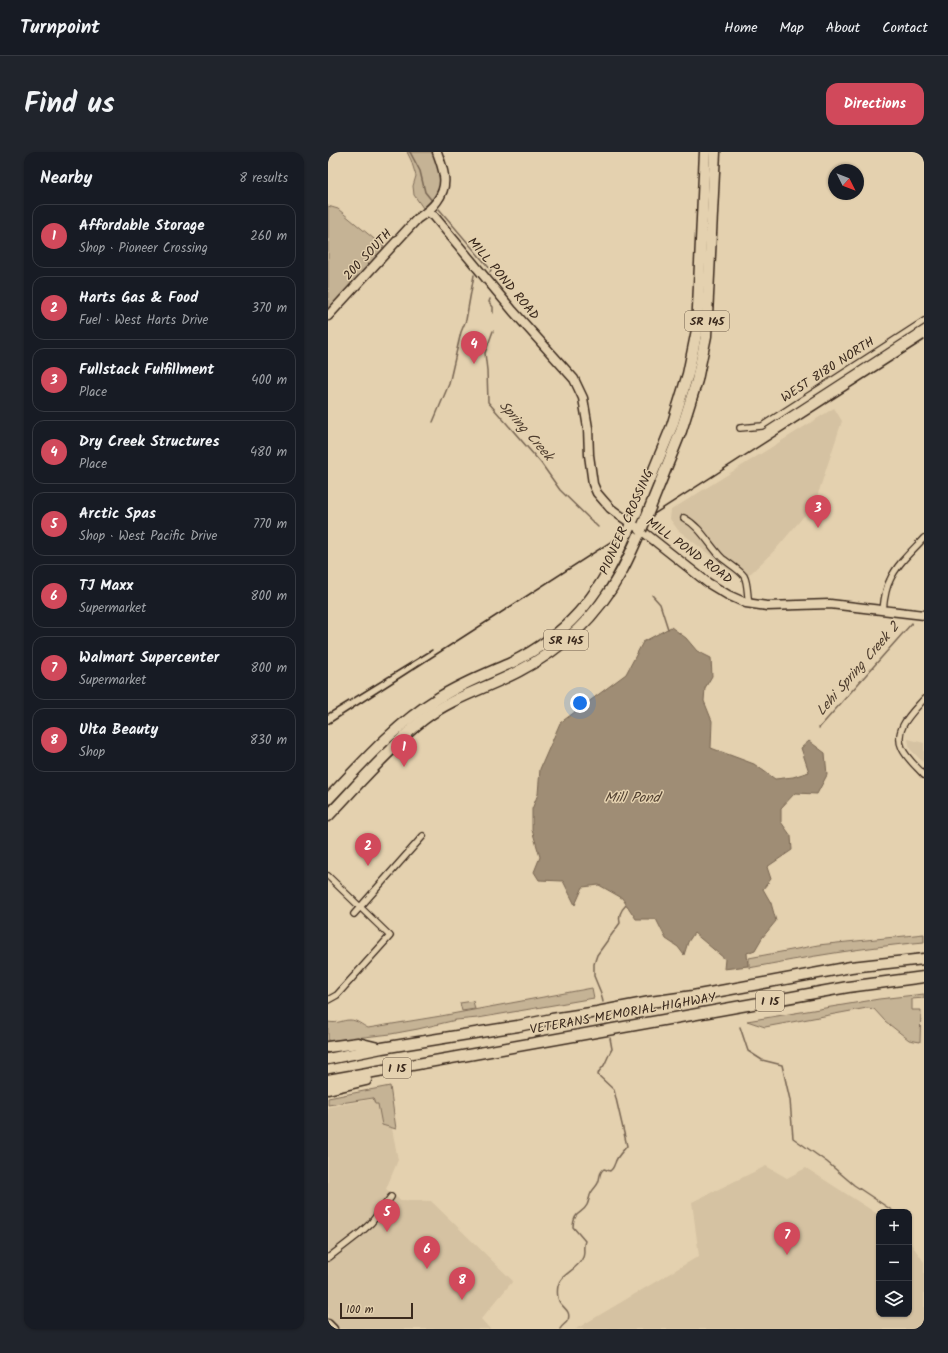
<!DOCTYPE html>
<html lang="en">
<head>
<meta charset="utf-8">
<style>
  body { margin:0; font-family:Kalam,sans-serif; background:#20242c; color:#f1f3f6 }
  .controls { position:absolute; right:12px; bottom:12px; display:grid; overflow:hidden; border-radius:8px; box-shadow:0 1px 3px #0004 }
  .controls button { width:36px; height:36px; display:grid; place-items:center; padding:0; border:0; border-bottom:1px solid #363941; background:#171b24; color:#f1f3f6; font:20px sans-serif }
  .compass { position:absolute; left:500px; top:12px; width:36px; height:36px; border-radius:50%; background:#171b24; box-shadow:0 1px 3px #0004; rotate:132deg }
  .scale { position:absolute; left:12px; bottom:10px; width:73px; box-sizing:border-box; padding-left:4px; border:2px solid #3b2a1e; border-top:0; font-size:11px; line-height:14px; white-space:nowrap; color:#3b2a1e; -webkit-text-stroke:3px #e4d1af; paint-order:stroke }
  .you { position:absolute; left:252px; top:551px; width:14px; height:14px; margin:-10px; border:3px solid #fff; border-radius:50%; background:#1a73e8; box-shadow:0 0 0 6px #1a73e833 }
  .badge { display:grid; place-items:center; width:26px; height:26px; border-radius:50%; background:#d1495b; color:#fff; font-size:13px; font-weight:700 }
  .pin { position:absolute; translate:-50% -33px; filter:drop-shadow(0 1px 2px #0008) }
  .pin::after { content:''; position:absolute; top:21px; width:14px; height:12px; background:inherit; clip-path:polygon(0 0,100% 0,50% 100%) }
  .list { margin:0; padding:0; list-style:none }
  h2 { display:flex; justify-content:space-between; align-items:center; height:52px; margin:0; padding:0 16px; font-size:17px }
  h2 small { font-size:13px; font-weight:400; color:#9ea1a6 }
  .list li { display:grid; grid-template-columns:26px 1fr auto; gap:12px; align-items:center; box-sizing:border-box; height:64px; margin:0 8px 8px; padding:0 8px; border:1px solid #363941; border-radius:12px }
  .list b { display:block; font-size:15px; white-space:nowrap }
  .list p { margin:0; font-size:13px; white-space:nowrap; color:#9ea1a6 }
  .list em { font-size:13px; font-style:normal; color:#9ea1a6 }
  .icon { flex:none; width:22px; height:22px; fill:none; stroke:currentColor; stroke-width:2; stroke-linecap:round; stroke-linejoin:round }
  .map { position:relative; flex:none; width:596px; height:1177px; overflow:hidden; border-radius:12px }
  header { display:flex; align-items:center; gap:24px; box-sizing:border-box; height:56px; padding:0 20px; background:#171b24; border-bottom:1px solid #363941 }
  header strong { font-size:19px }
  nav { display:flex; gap:22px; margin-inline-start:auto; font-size:14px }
  .intro { display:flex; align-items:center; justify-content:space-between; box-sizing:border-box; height:96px; padding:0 24px }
  h1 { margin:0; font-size:28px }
  .button { padding:10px 18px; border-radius:12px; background:#d1495b; color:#fff; font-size:14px; font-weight:700 }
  main { display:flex; gap:24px; padding:0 24px }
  aside { flex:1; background:#171b24; border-radius:12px; box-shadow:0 1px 3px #0004 }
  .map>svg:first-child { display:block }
  .built { fill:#d5c2a2 }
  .green { fill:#c5b395; stroke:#806e5a }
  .water { fill:#9f8d74; stroke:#776552 }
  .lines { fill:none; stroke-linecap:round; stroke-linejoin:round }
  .stream { stroke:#776552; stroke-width:1.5 }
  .street-casing { stroke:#3b2a1e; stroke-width:8 }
  .secondary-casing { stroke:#3b2a1e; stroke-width:11 }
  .highway-casing { stroke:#3b2a1e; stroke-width:13 }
  .street { stroke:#e4d1af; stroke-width:5.5 }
  .secondary { stroke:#e4d1af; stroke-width:8 }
  .highway { stroke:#e4d1af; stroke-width:10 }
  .rail { stroke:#3b2a1e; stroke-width:1.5 }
  .secondary-bridge-casing { stroke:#3b2a1e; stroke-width:11; stroke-linecap:butt }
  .highway-bridge-casing { stroke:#3b2a1e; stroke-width:13; stroke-linecap:butt }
  .secondary-bridge { stroke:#e4d1af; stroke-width:8 }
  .highway-bridge { stroke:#e4d1af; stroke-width:10 }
  .labels { text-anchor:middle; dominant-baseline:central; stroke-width:3; stroke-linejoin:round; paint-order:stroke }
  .shield { fill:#e4d1af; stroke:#6e5c4a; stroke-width:1 }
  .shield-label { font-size:12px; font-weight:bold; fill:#3b2a1e }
  .street-label { font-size:13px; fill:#3b2a1e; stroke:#e4d1af }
  .water-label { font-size:14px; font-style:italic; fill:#4f3e2f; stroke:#e4d1af }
</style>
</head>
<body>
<header>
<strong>Turnpoint</strong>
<nav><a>Home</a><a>Map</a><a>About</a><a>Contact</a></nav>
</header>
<div class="intro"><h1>Find us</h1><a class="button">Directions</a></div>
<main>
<aside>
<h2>Nearby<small>8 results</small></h2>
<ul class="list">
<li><span class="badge">1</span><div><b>Affordable Storage</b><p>Shop · Pioneer Crossing</p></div><em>260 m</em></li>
<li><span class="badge">2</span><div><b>Harts Gas &amp; Food</b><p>Fuel · West Harts Drive</p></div><em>370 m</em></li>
<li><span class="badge">3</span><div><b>Fullstack Fulfillment</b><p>Place</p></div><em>400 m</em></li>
<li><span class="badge">4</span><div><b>Dry Creek Structures</b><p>Place</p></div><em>480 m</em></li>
<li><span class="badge">5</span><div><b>Arctic Spas</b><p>Shop · West Pacific Drive</p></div><em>770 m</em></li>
<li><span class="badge">6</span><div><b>TJ Maxx</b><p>Supermarket</p></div><em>800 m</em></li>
<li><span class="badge">7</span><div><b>Walmart Supercenter</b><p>Supermarket</p></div><em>800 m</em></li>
<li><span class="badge">8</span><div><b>Ulta Beauty</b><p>Shop</p></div><em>830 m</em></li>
</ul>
</aside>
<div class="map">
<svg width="596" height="1177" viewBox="0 0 596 1177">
  <rect width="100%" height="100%" fill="#e4d1af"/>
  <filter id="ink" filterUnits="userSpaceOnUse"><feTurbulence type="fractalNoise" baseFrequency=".025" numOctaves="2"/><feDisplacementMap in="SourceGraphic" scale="8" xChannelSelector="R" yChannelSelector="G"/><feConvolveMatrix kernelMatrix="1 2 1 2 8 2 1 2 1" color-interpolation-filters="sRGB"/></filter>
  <g filter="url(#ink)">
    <g class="built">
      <polygon points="506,256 514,269 487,351 448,397 423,421 410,425 350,378 342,367 343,358"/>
      <polygon points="580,587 596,591 596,611 582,597"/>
      <polygon points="58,945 70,1008 58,1037 72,1048 103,1049 185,1129 153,1167 162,1177 0,1177 0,955"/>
      <polygon points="438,1014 459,1026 478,1016 551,1063 551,1162 581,1162 581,1089 596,1110 596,1177 248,1177 371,1104 364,1050"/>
    </g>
    <g class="green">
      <path d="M79,0H105C114,27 118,35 95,56L86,43L85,34L88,24L83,8Z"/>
      <polygon points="0,54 10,57 57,96 0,158"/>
      <path d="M596,782V790C537,795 479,805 421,816V806L490,793Z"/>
      <path d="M264,836L266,846L150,866L128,868L90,877L63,882L0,889V870C12,872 13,868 22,868C29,868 34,873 40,876L113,864Z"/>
      <polygon points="596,842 596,846 584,847 584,858 593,858 592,890 581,888 557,869 546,857 539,856 437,875 419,869 551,847"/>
      <polygon points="145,849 147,857 134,859 132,851"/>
      <polygon points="62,934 68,977 54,973 50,952 47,952 45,946 0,953 0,946"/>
    </g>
    <polygon class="water" points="343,475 358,486 369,499 383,506 384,524 377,536 376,549 384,569 383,596 426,612 447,627 465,625 481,620 473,596 481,589 497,601 499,623 489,642 467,641 453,656 453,670 463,684 464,698 439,715 443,727 435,737 443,751 448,769 434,786 427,798 419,801 420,814 396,817 397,807 366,781 360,790 356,803 350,795 338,787 328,767 308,767 294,746 271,733 255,735 247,753 235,729 211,728 206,720 212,705 204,678 204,657 210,642 212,617 232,571 298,522 315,490"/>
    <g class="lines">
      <g class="stream">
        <polyline points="82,0 92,19 97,40 105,50"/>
        <polyline points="111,57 163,118 162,120"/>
        <polyline points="162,147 161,150 165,155 165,161"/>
        <polyline points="165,179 157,201 159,218 160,250 213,311 232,338 270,375"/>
        <polyline points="105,270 121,232 133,180 138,168 146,123"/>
        <polyline points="324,443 332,452 340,477"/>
        <polyline points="491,576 584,471"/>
        <path d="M275,850L273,841L266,824V812L269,803L292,771C290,764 293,758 298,753"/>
        <polyline points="278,867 278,868"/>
        <polyline points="412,875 420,899 434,908 454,913 462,948 465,986 499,1010 526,1033 565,1059"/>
        <path d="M232,1177C234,1173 238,1172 240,1168C243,1160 237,1157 233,1152C229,1148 229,1139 230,1134C232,1122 248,1119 254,1107C258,1102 254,1095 257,1089L245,1075C246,1058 254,1063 259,1053C261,1049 261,1045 263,1041C265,1037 269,1034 270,1031C273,1025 270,1021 276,1017L282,1019C286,1016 285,1015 287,1011C289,1004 295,999 299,994L286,938L270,923C270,919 272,918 275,915C279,909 280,903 284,897L282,886"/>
      </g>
      <g class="street-casing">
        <g id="street">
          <polyline points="412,276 434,274 596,169"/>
          <path d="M356,366C373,375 381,393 394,406C400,411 412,418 416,424C420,431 419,443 421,451"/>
          <path d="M555,458C556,448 557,437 562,428C569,412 584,399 596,386"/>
          <path d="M596,547C585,560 565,577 574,596C578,606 589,615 596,623"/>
          <polyline points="0,724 62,784 9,843 0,848"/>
          <polyline points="26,762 95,684"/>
          <polyline points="0,1106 31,1082 43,1071 63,1045"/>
        </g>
      </g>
      <g class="secondary-casing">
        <g id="secondary">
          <polyline points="100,60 106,64 185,159 246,227 255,246 260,276 261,303 265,332 269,341 275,348 282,356 294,365"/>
          <path d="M0,164L89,67C103,58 119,43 116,24C115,16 112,8 109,0"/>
          <polyline points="313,378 380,431 400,443 418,451 439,454 502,452 596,463"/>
          <polyline points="0,1172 5,1177"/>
        </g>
      </g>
      <g class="highway-casing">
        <g id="highway">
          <polyline points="332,331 353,279 369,228 378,184 387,0"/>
          <polyline points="309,359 344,274 360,222 369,178 377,0"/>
          <path d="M0,647C34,611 67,573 109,547C132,532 158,522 183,511C239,483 270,446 295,389"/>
          <path d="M0,664C21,642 41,619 63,598C73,587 84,576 96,567C125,545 159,536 191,519C234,497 269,464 292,422C300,408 306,393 313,378"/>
          <polyline points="0,895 30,891 50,896"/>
          <polyline points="0,907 54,896 190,874 224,867 269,860 322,850 365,844 523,815 596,807"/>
          <polyline points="0,928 520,835 596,825"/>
          <polyline points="0,937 38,928"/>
        </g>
      </g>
      <use href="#street" class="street"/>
      <use href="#secondary" class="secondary"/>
      <use href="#highway" class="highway"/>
      <g class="rail">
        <polyline points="0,562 104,498"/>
        <polyline points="0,572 596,188"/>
      </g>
      <g class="secondary-bridge-casing">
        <polyline id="secondary-bridge" points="294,365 313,378"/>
      </g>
      <g class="highway-bridge-casing">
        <g id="highway-bridge">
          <polyline points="313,378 332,331"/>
          <polyline points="295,389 309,359"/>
        </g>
      </g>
      <use href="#secondary-bridge" class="secondary-bridge"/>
      <use href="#highway-bridge" class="highway-bridge"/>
    </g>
  </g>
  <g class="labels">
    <g class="shield">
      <rect x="357" y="159" width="44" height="20" rx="3"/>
      <rect x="216" y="478" width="44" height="20" rx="3"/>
      <rect x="428" y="839" width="28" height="20" rx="3"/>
      <rect x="55" y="906" width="28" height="20" rx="3"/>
    </g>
    <g class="shield-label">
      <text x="379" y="169">SR 145</text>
      <text x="238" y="488">SR 145</text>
      <text x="442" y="849">I 15</text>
      <text x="69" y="916">I 15</text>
    </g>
    <g class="street-label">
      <text transform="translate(40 103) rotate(-47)">200 SOUTH</text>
      <text transform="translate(175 127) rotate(50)">MILL POND ROAD</text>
      <text transform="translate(500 218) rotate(-33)">WEST 8180 NORTH</text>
      <text transform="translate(299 370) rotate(-66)">PIONEER CROSSING</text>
      <text transform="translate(361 399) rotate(36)">MILL POND ROAD</text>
      <text transform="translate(295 862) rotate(-10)">VETERANS MEMORIAL HIGHWAY</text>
    </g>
    <g class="water-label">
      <text transform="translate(198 279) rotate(49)">Spring Creek</text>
      <text transform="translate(530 517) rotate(-49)">Lehi Spring Creek 2</text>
      <text x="304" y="646">Mill Pond</text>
    </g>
  </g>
</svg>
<div class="controls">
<button>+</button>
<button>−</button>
<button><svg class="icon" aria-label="layers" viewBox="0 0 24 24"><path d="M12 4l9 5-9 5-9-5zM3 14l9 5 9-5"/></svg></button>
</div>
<svg class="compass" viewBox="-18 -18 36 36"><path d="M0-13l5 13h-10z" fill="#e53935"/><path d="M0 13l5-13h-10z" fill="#9ea1a6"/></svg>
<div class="scale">100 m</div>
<div class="you"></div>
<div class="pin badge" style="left:76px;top:615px">1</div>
<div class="pin badge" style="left:40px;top:714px">2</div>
<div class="pin badge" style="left:490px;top:376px">3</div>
<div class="pin badge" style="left:146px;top:212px">4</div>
<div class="pin badge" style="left:59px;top:1080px">5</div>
<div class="pin badge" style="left:99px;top:1117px">6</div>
<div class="pin badge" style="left:459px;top:1103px">7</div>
<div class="pin badge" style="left:134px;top:1148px">8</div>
</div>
</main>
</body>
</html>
